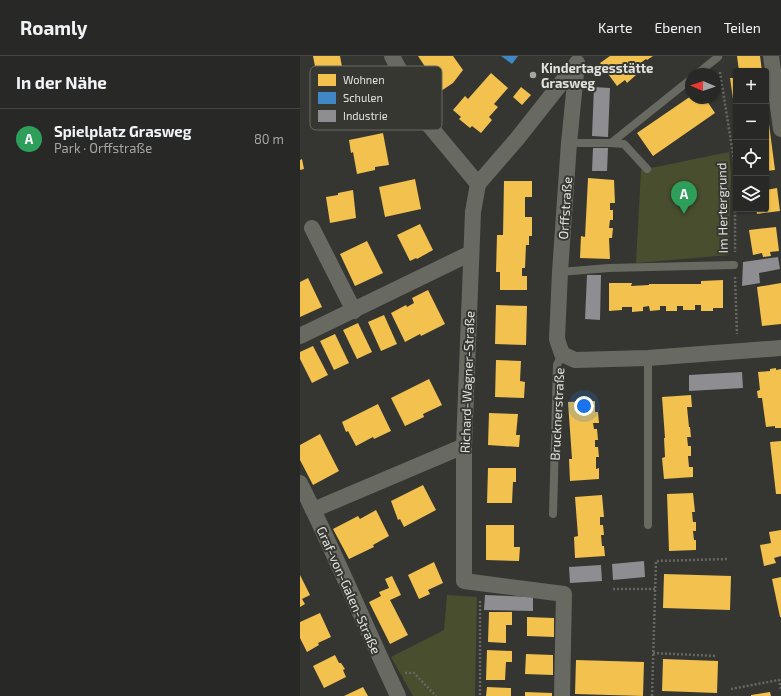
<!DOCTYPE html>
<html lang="de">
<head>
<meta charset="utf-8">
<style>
  body { margin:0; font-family:"Exo 2",sans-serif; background:#30302e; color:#f1f3f6 }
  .controls { position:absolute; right:12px; top:12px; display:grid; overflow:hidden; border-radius:4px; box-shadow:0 1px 3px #0004 }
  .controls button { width:36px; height:36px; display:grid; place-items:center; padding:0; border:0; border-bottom:1px solid #444443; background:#282826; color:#f1f3f6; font:20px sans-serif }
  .compass { position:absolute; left:385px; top:12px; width:36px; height:36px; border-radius:50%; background:#282826; box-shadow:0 1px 3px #0004; rotate:272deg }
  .you { position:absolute; left:284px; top:350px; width:14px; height:14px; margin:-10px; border:3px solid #fff; border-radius:50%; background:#1a73e8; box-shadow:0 0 0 6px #1a73e833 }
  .badge { display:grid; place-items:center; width:26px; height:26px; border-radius:50%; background:#8bbbb9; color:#fff; font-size:13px; font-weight:700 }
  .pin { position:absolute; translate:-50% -33px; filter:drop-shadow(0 1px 2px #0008) }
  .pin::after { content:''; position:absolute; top:21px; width:14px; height:12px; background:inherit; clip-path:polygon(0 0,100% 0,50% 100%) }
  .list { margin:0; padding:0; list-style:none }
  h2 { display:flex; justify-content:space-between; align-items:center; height:52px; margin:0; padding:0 16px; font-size:17px }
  h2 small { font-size:13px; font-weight:400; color:#a5a6a7 }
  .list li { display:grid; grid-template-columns:26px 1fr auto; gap:12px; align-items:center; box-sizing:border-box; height:60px; padding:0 16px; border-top:1px solid #444443 }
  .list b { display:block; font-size:15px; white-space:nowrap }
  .list p { margin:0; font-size:13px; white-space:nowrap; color:#a5a6a7 }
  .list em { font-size:13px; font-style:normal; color:#a5a6a7 }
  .icon { flex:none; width:22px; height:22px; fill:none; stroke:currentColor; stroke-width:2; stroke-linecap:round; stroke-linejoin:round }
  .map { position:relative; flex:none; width:481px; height:640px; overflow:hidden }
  header { display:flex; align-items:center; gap:24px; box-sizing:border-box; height:56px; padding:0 20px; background:#282826; border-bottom:1px solid #444443 }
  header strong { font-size:19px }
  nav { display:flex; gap:22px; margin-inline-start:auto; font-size:14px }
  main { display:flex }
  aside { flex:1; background:#282826 }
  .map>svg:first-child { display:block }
  .green { fill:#494e2f }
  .homes { fill:#f2c14e }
  .schools { fill:#3f88c5 }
  .industry { fill:#8d8d92 }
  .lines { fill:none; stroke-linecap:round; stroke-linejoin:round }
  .path { stroke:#676862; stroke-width:2.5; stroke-dasharray:2 2; stroke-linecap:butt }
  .lane { stroke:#686a62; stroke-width:8 }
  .street { stroke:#686a62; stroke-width:16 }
  .poi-dot { fill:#a5a6a2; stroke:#363731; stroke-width:1.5 }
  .labels { text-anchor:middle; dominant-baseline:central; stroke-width:4; stroke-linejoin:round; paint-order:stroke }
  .poi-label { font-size:13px; font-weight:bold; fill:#e1e2de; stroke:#363731; text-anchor:start }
  .street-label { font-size:13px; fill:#e1e2de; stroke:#363731 }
  .key { fill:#363731; stroke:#696a65; stroke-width:1 }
  .key-label { font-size:11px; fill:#e1e2de }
</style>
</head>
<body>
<header>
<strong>Roamly</strong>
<nav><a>Karte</a><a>Ebenen</a><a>Teilen</a></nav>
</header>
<main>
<aside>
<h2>In der Nähe<small></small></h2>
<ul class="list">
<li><span class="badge" style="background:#2e9e5b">A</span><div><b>Spielplatz Grasweg</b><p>Park · Orffstraße</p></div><em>80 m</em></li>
</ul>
</aside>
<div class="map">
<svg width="481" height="640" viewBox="0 0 481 640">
  <rect width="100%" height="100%" fill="#353632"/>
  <g class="green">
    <polygon points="429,96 431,117 429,199 336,207 341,114"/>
    <polygon points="147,539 177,541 175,640 113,640 91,601 144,574"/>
  </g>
  <g class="homes">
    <polygon points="13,0 40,0 44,21 18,26"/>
    <polygon points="118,0 153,0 163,14 153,27 141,35"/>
    <polygon points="310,0 353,0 347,4 346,3 332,13 336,19 327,27 325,24 317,30 300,7"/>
    <polygon points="437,0 460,0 462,15 439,15"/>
    <polygon points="191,17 208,32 194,48 198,51 189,61 192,64 181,77 172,70 170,72 159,63 161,61 153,54 165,40 168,43"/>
    <polygon points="430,22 436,22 436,42 433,43"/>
    <polygon points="221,31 231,39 222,49 213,41"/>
    <polygon points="391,40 391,42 405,42 415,57 353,100 337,77"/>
    <polygon points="469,68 475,114 466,115 466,69"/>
    <polygon points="83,77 89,109 75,111 75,114 57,118 53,96 51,97 49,84"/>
    <polygon points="2,103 4,113 0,114 0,104"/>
    <polygon points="288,122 314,124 315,147 310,147 310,154 313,154 313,164 310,164 309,172 313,172 312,182 309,182 310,203 280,202 281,180 285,181"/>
    <polygon points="115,123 121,153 85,161 79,131"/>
    <polygon points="204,125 232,125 232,141 225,141 225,161 232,161 232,180 229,180 229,189 226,189 225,212 222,212 222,220 227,220 227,234 200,234 200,216 196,216 197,179 203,179"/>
    <polygon points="477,132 480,155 457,158 456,153 466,153 466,134"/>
    <polygon points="53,134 56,162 30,167 26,141 38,139 38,137"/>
    <polygon points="120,168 133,194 117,203 116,202 110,205 97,179"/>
    <polygon points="476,171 479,195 470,196 471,200 463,201 462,197 453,199 449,174"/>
    <polygon points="67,185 83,217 55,230 40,198"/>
    <polygon points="8,222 22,251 0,261 0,226"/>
    <polygon points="423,224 423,252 413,252 413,255 401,255 401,249 395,249 395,254 383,254 383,250 377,250 377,255 366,255 366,250 360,250 360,254 350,255 349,250 343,251 343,255 332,256 332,251 322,251 322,254 309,255 309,227 332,227 331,230 349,229 349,228 401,228 401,225"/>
    <polygon points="481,227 481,268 462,270 457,231"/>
    <polygon points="128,234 145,268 121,280 120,278 105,286 91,257 106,249 107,251 114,247 112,242"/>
    <polygon points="196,249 227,250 226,289 195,288"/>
    <polygon points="84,259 97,288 81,295 68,266"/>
    <polygon points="58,267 72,296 57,303 43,274"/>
    <polygon points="35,278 49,307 34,314 20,285"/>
    <polygon points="13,290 28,319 12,327 0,303 0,296"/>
    <polygon points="196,304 221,305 220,325 225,326 224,342 195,341"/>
    <polygon points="476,312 476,314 481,313 481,372 475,372 475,370 466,371 462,342 458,342 457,335 460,334 458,316 470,315 470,313"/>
    <polygon points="129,323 142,349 123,358 124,361 105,370 91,342"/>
    <polygon points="391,339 392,351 387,351 389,371 390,371 391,381 387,381 388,390 391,390 391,400 388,400 389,411 393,411 393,421 364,423 362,402 365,401 364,382 365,382 362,341"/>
    <polygon points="295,345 295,356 298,356 299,367 293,367 294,373 297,373 298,384 295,384 295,391 298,391 299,401 296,401 296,413 299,412 299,423 270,425 269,403 272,403 268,346"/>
    <polygon points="78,348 91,375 74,383 73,381 56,390 48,375 46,376 42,366"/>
    <polygon points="189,357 218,358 216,379 220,379 219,391 188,389"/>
    <polygon points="20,378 39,415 13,429 0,404 0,389"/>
    <polygon points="481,385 481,438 476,438 470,386"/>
    <polygon points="188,412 216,412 216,426 213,426 212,447 187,447"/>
    <polygon points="123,429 136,454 104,471 100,463 98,464 91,445"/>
    <polygon points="393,437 395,456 392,456 393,466 396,466 396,475 393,475 394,484 396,484 396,494 369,495 367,438"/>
    <polygon points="302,439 304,461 300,461 300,469 303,469 304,479 301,479 302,490 304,490 305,500 275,502 274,481 278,480 275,441"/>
    <polygon points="76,454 89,480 73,489 74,491 49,503 33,473 58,460 60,463"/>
    <polygon points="186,469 214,469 214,491 220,491 219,505 186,504"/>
    <polygon points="481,474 481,500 474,502 476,507 464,510 460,489 471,487 469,476"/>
    <polygon points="134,506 143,527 128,534 130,538 119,543 108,519"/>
    <polygon points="364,518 431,520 430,554 363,552"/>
    <polygon points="0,519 10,539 2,543 5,548 0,551"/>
    <polygon points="92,520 101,539 90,544 108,579 90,588 69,546 81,540 79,536 89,532 85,523"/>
    <polygon points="481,521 481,561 480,561 472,523"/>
    <polygon points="189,556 212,556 212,569 206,569 206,587 188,586"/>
    <polygon points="20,557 31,581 18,587 19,589 7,596 0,582 0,566"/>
    <polygon points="227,561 254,562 254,581 227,580"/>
    <polygon points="187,594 212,595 212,606 206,606 205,624 186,624"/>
    <polygon points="226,598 253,599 253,619 225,618"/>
    <polygon points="35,599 39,607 41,607 45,613 43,614 46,621 24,632 13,610"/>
    <polygon points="363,603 418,605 417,637 362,635"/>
    <polygon points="276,604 344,606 343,640 275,638"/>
    <polygon points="63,631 68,640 44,640"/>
    <polygon points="187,631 211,632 211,640 186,640"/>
    <polygon points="225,636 252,637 252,640 225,640"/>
    <polygon points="470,636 471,640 451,640 451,639"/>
  </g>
  <polygon class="schools" points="201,0 218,0 212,8"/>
  <g class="industry">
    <polygon points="294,31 310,32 308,81 292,80"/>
    <polygon points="293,92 308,92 307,115 292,115"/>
    <polygon points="478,201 480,213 459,217 460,227 442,230 443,206"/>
    <polygon points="287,219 301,219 300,264 285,263"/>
    <polygon points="442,316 443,332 389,335 389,319"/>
    <polygon points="344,505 345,521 313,524 312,508"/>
    <polygon points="301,509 302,525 270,527 269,511"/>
    <polygon points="185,539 233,541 233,555 184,554"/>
  </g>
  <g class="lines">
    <g class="path">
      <polyline points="420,16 435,111 435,196"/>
      <polyline points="435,221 437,278"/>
      <polyline points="313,533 355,533"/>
      <polyline points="180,545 180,640"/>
      <polyline points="353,597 416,600"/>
      <polyline points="105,617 114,617 136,640"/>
      <polyline points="431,633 479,624 481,633"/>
      <polyline points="352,640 356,505 428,503"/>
    </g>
    <g class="lane">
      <polyline points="397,18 418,1"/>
      <polyline points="269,87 311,87 391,23"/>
      <polyline points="311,87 324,88 347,113"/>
      <polyline points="260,216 309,212 434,209"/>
      <polyline points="348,302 348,469"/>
      <polyline points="253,458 257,309 262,298"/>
    </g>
    <g class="street">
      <polyline points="92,0 128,68 178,128"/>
      <polyline points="471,0 481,73"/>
      <polyline points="277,7 269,87 260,216 257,283 262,298 275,304 348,302 481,292"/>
      <polyline points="178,128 173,156 164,390 164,525 264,538 262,640"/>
      <polyline points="178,128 217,83 277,7"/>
      <polyline points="12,172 54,255"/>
      <polyline points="0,280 171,197"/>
      <path d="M0,427C35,497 65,570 98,640"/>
      <polyline points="13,454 164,390"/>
    </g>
  </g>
  <circle class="poi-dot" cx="233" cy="19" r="4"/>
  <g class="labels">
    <g class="poi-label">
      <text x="241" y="12">Kindertagesstätte<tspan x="241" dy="15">Grasweg</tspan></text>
    </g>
    <g class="street-label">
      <text transform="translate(265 152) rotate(-86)">Orffstraße</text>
      <text transform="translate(422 152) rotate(-91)">Im Hertergrund</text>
      <text transform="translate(167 326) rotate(-88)">Richard-Wagner-Straße</text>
      <text transform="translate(257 358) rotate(-87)">Brucknerstraße</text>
      <text transform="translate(49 534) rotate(66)">Graf-von-Galen-Straße</text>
    </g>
  </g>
  <rect x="10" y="10" width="132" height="64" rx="6" class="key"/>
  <rect x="18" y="18" width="18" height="12" fill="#f2c14e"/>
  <rect x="18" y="36" width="18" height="12" fill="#3f88c5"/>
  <rect x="18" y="54" width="18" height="12" fill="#8d8d92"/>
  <g class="key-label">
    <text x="43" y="28">Wohnen</text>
    <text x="43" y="46">Schulen</text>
    <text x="43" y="64">Industrie</text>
  </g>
</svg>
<div class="controls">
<button>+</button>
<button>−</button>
<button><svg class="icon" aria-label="locate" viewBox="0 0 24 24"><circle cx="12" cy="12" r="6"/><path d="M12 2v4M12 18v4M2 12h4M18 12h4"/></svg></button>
<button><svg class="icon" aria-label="layers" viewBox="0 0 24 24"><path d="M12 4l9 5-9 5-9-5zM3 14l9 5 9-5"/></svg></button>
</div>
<svg class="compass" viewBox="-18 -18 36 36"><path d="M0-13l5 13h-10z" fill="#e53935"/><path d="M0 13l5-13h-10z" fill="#a5a6a7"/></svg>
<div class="you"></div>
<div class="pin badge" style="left:384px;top:158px;background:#2e9e5b">A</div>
</div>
</main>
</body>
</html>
